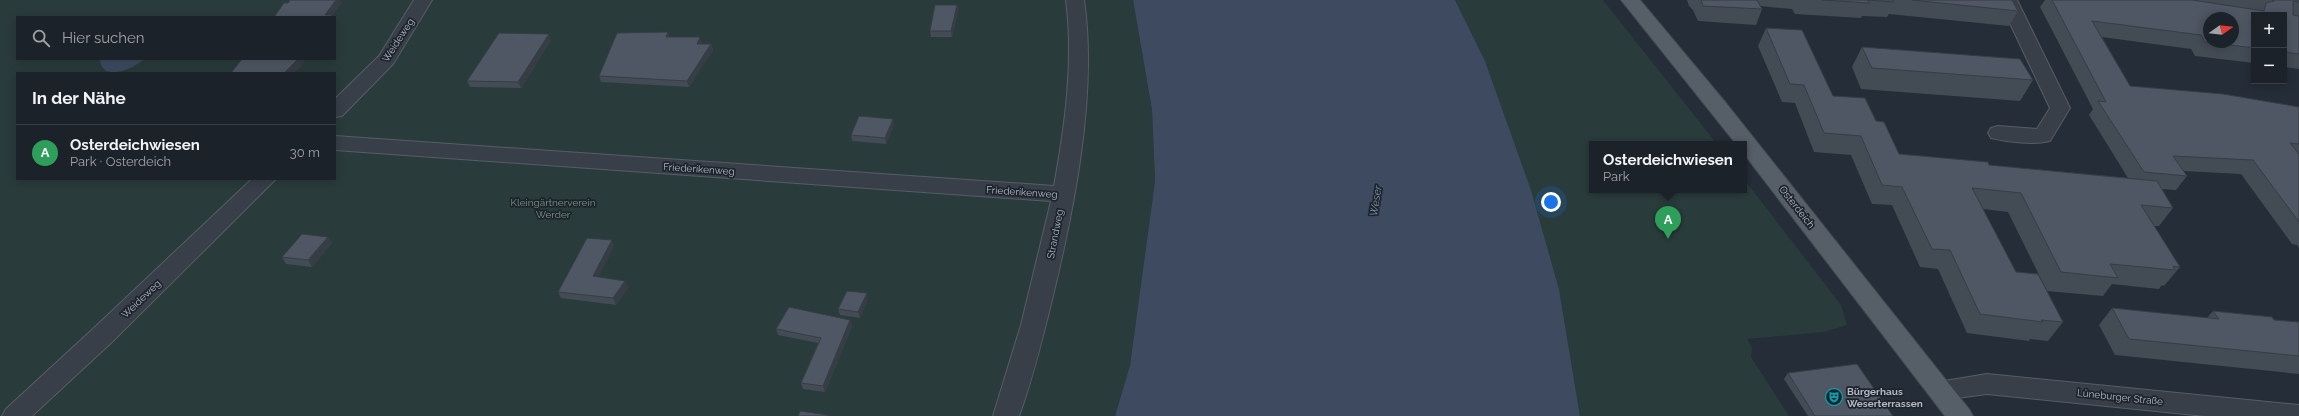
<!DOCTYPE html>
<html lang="de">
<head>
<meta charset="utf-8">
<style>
  body { margin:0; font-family:Raleway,sans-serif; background:#252a32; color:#f1f3f6 }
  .controls { position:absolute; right:12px; top:12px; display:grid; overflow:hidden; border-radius:0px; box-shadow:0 2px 10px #0003 }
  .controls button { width:36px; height:36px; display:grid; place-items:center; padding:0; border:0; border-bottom:1px solid #3a3f47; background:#1c222a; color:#f1f3f6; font:20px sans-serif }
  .compass { position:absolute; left:2203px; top:12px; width:36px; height:36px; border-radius:50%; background:#1c222a; box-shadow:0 2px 10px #0003; rotate:75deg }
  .you { position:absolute; left:1551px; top:202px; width:14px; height:14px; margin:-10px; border:3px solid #fff; border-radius:50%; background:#1a73e8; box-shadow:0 0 0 6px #1a73e833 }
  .badge { display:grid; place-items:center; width:26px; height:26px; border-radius:50%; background:#8bbbb9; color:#fff; font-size:13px; font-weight:700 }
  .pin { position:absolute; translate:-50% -33px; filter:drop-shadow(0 1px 2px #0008) }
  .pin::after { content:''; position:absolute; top:21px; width:14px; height:12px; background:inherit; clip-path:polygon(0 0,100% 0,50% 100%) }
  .popup { position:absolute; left:1589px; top:141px; width:158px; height:52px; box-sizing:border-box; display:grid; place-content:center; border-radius:0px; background:#1c222a; filter:drop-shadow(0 1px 3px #0005); font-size:13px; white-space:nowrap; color:#a0a4a8 }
  .popup b { font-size:15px; color:#f1f3f6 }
  .popup::after { content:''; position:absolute; left:50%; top:100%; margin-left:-8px; border:8px solid transparent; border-top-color:#1c222a }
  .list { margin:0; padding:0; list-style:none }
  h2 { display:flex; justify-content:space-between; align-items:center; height:52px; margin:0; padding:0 16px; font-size:17px }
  h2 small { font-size:13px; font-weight:400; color:#a0a4a8 }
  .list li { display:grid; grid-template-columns:26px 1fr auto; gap:12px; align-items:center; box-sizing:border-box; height:56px; padding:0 16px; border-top:1px solid #3a3f47 }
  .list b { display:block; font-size:15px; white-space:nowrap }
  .list p { margin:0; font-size:13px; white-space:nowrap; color:#a0a4a8 }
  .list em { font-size:13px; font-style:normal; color:#a0a4a8 }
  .icon { flex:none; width:22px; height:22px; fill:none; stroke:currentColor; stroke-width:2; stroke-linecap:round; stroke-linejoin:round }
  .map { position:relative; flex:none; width:2299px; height:416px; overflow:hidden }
  .search { position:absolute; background:#1c222a; box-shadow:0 2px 10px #0003; left:16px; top:16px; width:320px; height:44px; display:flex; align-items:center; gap:10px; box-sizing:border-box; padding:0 14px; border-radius:0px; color:#a0a4a8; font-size:15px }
  .panel { position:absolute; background:#1c222a; box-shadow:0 2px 10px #0003; left:16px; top:72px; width:320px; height:108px; border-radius:0px }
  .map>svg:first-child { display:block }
  .green { fill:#2a3b3b; fill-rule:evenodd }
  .water { fill:#3d4a5f }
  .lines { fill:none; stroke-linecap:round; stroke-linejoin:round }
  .minor-casing { stroke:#565d66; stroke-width:2 }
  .major-casing { stroke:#414851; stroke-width:2 }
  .minor { fill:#383f48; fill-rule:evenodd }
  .major { fill:#565e68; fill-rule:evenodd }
  .wall { fill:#434b55 }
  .shaded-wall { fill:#373d45 }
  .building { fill:#4e5763; stroke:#373d45; fill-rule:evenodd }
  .labels { text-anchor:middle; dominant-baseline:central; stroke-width:3.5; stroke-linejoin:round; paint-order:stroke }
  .street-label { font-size:10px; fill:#b4bac4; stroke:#1e242d }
  .park-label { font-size:10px; fill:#75977d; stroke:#1e242d }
  .poi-label { font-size:10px; font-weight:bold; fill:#b4bac4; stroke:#1e242d; text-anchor:start }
  .water-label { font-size:11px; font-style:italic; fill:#7f90a9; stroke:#1e242d }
</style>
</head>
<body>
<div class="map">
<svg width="2299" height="416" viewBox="0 0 2299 416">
  <rect width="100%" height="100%" fill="#252d38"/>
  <g class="green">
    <path d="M0,0H1133L1152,110L1155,181L1130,365L1115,416H0ZM17,17H335V59H17ZM17,73H335V179H17Z"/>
    <polygon points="1455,0 1603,0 1717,144 1592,144 1592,190 1744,190 1744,179 1841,305 1847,325 1824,332 1747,339 1752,348 1751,357 1789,416 1580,416 1559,289 1531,190 1485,61"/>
  </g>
  <g class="water">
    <polygon points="1133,0 1455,0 1485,61 1531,190 1559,289 1580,416 1115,416 1130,365 1155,181 1152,110"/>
    <path d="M100,59H144C134,69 101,83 100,59Z"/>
  </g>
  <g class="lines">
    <g class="minor-casing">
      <g id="minor">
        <polygon points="414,0 432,0 393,64 342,116 335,117 335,99 379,56"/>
        <path d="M1066,0H1084C1098,95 1073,215 1050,308C1041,344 1032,381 1019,416H993L1021,325L1051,201L335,150V136L1054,186C1065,126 1074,61 1066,0Z"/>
        <path d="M1999,0H2017L2070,108L2050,141C2034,145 2008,142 1991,138L1988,133L1991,128L1998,126L2037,129L2050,108Z"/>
        <polygon points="252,179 276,179 113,341 32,416 2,416 6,409 95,327"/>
        <polygon points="1987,374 2299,405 2299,416 2205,416 1987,394 1941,400 1932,397 1928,390 1932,383"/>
      </g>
    </g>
    <g class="major-casing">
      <polygon id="major" points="1621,0 1640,0 1726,103 1969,409 1973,416 1945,416 1744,154 1744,144 1736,144"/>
    </g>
    <use href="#minor" class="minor"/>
    <use href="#major" class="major"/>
  </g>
  <g class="wall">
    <polygon points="1687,0 2012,0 2018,11 2009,26 1889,14 1887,17 1862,16 1861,18 1795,14 1792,9 1760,6 1762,9 1756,25 1698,21 1693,10 1689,6"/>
    <polygon points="2045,0 2299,0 2299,69 2284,67 2284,15 2254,15 2254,63 2195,56 2191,49 2102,37 2130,86 2299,107 2299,248 2297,245 2292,244 2241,174 2183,171 2187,176 2176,190 2162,189 2173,208 2159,226 2154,226 2180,267 2164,286 2162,285 2159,289 2112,284 2103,296 2047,291 2008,212 1983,209 2016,272 2063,322 2048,341 2030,339 2029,341 1967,333 1938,269 1920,267 1892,205 1872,204 1851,155 1814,152 1795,103 1782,102 1758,46 1766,28 1833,96 1876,121 1899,154 1989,165 2128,178 2089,115 2093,109 2040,7"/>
    <polygon points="957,5 958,11 952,37 931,37 930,31"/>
    <polygon points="670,37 702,43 702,44 711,44 713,50 689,87 601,82 599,76"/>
    <polygon points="551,40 521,88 470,87 467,81"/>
    <polygon points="1862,47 2033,80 2020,101 1861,89 1852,67"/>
    <polygon points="893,119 894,125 886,144 852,141 851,135"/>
    <polygon points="328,237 332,243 312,267 286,264 282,257"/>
    <polygon points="614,246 598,277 628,287 616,305 561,298 558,292"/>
    <polygon points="868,299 860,318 840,315 838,309"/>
    <polygon points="2112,308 2207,318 2213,311 2274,320 2299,322 2299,374 2115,355 2099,325"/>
    <polygon points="850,320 852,326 825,392 803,389 801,383 818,343 778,335 776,329"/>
    <polygon points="1788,373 1893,416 1808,416 1784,379"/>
  </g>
  <g class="shaded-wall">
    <polygon points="336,0 340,0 342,2 332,16 333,17 326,17 325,15"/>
    <polygon points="957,5 958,11 952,37 951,31"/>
    <polygon points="668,32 670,38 666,37"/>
    <polygon points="549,34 551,40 521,88 518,82"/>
    <polygon points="700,37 702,43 699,50 697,44"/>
    <polygon points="711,44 713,50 689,87 687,81"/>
    <polygon points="298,59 306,59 300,68 294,73 284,73"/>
    <polygon points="893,119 894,125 886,144 885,138"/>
    <polygon points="328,237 332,243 312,267 308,260"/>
    <polygon points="612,240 614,246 596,282 593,276"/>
    <polygon points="625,281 628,287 616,305 613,298"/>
    <polygon points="867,293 868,299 860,318 858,312"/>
    <polygon points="850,320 852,326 825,392 823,386"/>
  </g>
  <g class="building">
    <polygon points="290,0 336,0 325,15 332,15 330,17 274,17 284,3 288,3"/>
    <polygon points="1701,0 1757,0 1762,9 1703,6"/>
    <polygon points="1822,0 1893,0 1894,2 1867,0 1869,3"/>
    <polygon points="1912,0 2012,0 2018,11"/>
    <path d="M2052,0H2192L2264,11L2266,3L2274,1L2272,0H2299V2L2293,1V15L2299,16V54L2284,52V15H2254V48L2205,42L2201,35L2092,21L2130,86L2223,94L2299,107V144L2290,143L2299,154V222L2253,160L2173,156L2187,176L2144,172L2098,101L2106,102ZM2209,18H2233V42H2209Z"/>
    <polygon points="935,5 957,5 951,31 930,31"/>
    <polygon points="1766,28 1802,30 1833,96 1865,98 1876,121 1884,122 1899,154 1988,162 1989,165 2157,181 2173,208 2141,205 2180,267 2173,266 2175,270 2110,264 2118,278 2061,272 2021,193 1972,188 2016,272 2038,274 2063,322 2041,320 2043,322 1980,314 1950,250 1932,249 1902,187 1882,185 1861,136 1824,133 1804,85 1790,84"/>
    <polygon points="668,32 666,37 700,37 697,44 711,44 687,81 599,76 617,33"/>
    <polygon points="499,33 549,34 518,82 467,81"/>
    <polygon points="1862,47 2020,59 2033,80 1872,68"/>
    <polygon points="242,59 298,59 284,73 231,73"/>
    <polygon points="859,116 893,119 885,138 851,135"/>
    <polygon points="302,234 328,237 308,260 282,257"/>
    <polygon points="587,238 612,240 593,276 625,281 613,298 558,292"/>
    <polygon points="847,291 867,293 858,312 838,309"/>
    <polygon points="789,307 850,320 823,386 801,383 821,338 776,329"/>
    <polygon points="2112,308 2219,319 2213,311 2272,317 2274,320 2299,322 2299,356 2129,339"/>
    <polygon points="1857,364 1893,416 1815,416 1788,373"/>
    <polygon points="800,411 828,415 827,416 798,416"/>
  </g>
  <defs>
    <g id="theatre-ring" transform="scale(0.9)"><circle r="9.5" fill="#1e242d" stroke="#0f9aa8" stroke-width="1.5"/><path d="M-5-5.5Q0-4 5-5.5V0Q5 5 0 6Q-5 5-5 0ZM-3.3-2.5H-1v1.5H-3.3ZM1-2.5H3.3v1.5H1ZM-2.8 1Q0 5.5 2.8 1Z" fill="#0f9aa8"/></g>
  </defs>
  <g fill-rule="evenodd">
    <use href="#theatre-ring" x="1834" y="397"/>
  </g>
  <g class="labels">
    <g class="street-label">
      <text transform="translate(398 40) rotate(-57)">Weideweg</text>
      <text transform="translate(699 169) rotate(4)">Friederikenweg</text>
      <text transform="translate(1022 192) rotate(4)">Friederikenweg</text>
      <text transform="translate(1797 207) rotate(52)">Osterdeich</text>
      <text transform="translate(1055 234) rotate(-79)">Strandweg</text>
      <text transform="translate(141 299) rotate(-44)">Weideweg</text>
      <text transform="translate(2120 397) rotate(6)">Lüneburger Straße</text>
    </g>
    <g class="park-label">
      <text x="553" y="202">Kleingärtnerverein<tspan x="553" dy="12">Werder</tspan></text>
    </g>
    <g class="poi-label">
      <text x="1847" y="391">Bürgerhaus<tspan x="1847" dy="12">Weserterrassen</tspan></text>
    </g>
    <g class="water-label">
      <text transform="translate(1376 201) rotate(-81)">Weser</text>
    </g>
  </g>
</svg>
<div class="controls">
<button>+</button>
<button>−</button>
</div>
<svg class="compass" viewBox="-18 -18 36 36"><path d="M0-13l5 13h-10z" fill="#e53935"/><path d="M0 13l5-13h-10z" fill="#a0a4a8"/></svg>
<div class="you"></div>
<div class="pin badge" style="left:1668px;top:239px;background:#2e9e5b">A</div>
<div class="popup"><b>Osterdeichwiesen</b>Park</div>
<div class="search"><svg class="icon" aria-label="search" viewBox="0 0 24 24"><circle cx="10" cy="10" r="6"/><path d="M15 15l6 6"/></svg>Hier suchen</div>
<section class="panel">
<h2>In der Nähe<small></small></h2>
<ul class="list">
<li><span class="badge" style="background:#2e9e5b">A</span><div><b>Osterdeichwiesen</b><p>Park · Osterdeich</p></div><em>30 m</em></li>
</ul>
</section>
</div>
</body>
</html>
